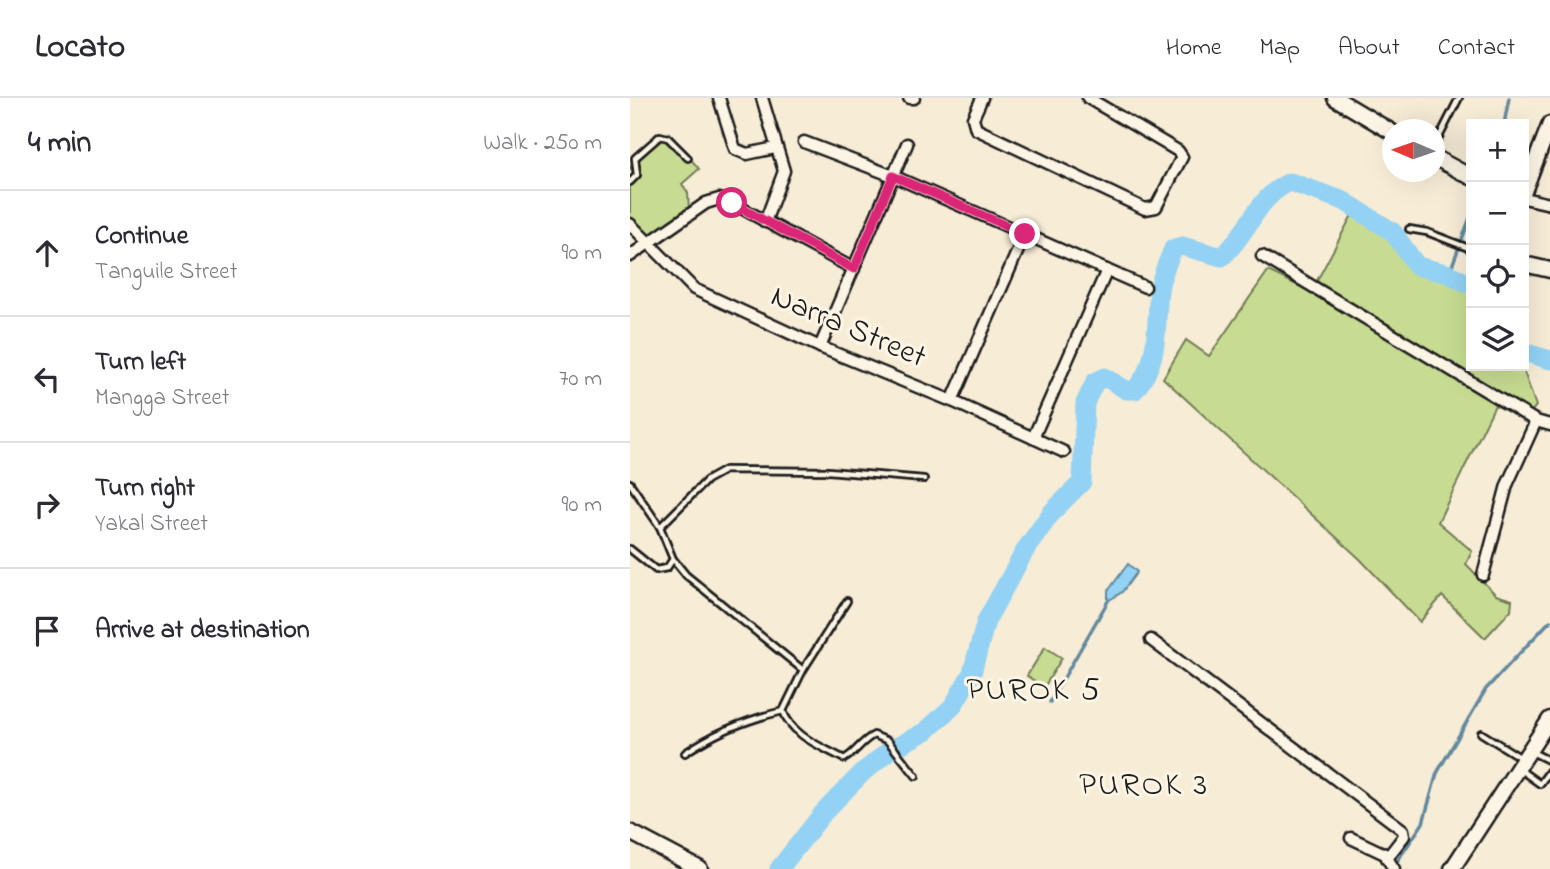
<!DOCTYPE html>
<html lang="en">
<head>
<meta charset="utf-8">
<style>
  body { margin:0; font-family:"Indie Flower",sans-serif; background:#f2f2f3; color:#2b2b33 }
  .controls { position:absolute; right:21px; top:21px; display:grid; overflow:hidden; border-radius:0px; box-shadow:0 7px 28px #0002 }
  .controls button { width:63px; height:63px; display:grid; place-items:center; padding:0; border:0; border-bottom:2px solid #e1e1e2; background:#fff; color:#2b2b33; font:35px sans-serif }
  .compass { position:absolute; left:752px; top:21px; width:63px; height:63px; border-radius:50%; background:#fff; box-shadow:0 7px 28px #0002; rotate:272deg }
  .stop { position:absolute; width:21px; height:21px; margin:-16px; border:5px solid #db2777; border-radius:50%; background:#fff }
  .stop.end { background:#db2777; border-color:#fff; box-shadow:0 2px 7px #0008 }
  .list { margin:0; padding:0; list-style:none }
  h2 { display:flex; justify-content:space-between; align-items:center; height:91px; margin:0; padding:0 28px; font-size:30px }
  h2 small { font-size:23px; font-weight:400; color:#7c7c81 }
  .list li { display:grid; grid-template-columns:46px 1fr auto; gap:21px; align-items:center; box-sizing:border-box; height:126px; padding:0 28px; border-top:2px solid #e1e1e2 }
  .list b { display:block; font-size:26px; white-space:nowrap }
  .list p { margin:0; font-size:23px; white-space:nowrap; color:#7c7c81 }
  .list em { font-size:23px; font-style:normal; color:#7c7c81 }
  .icon { flex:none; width:38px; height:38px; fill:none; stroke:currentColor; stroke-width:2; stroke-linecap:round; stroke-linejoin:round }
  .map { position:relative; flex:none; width:920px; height:771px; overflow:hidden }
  header { display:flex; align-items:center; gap:42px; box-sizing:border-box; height:98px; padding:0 35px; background:#fff; border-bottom:2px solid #e1e1e2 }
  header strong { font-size:33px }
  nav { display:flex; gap:38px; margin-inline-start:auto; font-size:24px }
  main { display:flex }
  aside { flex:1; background:#fff }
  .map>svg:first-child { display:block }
  .green { fill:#c7dc92; stroke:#727c57; stroke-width:2 }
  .water { fill:#93d2f4; stroke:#63899e; stroke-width:2 }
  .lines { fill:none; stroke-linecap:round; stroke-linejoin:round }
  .stream { stroke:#63899e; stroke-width:3.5 }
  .river { stroke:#93d2f4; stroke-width:19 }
  .lane-casing { stroke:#1c1c1c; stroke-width:10 }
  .street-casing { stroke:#1c1c1c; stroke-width:15 }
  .secondary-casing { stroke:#1c1c1c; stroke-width:19 }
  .lane { stroke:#fcf5e5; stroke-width:4.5 }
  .street { stroke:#fcf5e5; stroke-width:10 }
  .secondary { stroke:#fcf5e5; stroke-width:14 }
  .route { stroke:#db2777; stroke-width:9 }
  .labels { text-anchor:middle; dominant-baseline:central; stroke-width:6; stroke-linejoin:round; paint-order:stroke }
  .street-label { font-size:32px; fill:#1c1c1c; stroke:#fcf5e5 }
  .neighbourhood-label { font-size:33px; letter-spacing:2px; fill:#1c1c1c; stroke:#fcf5e5 }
</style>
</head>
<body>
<header>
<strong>Locato</strong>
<nav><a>Home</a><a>Map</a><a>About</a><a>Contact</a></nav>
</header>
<main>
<aside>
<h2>4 min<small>Walk · 250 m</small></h2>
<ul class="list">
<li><svg class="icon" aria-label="ahead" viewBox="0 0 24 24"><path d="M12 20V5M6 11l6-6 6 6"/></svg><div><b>Continue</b><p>Tanguile Street</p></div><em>90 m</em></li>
<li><svg class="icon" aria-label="left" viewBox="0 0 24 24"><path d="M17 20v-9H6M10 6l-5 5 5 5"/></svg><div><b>Turn left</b><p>Mangga Street</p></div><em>70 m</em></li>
<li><svg class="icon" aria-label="right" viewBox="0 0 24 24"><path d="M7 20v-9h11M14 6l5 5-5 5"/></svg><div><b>Turn right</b><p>Yakal Street</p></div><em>90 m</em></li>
<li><svg class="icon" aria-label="arrive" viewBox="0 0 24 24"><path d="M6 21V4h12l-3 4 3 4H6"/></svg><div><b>Arrive at destination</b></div></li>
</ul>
</aside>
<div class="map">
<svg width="920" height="771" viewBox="0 0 920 771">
  <rect width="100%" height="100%" fill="#f7ecd6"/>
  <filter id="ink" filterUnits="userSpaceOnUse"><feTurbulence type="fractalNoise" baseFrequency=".0143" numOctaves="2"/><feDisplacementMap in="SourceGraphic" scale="14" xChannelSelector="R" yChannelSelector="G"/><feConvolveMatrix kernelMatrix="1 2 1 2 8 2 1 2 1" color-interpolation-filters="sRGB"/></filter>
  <g filter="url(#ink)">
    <g class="green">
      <polygon points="39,35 69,71 52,86 58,95 59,112 14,142 0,125 0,87 7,81 0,69"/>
      <polygon points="722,117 760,136 782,170 821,182 841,197 841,268 894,268 894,259 896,260 893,271 906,308 895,321 865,307 808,424 842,453 836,466 866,497 882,502 881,512 855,540 812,498 790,524 730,461 533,280 556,242 579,258 638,173 681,194"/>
      <polygon points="415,549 432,560 414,589 397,578"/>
    </g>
    <polygon class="water" points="498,466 507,474 492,494 478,503 478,493"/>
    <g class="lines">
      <g class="stream">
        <polyline points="874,26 879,0"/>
        <polyline points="819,176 841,117"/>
        <polyline points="420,604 478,503"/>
        <polyline points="763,769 793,725 807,675 856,591 920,523"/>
      </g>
      <g class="river">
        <polyline points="894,254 920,262"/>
        <path d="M149,771L194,714L233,674L259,653L296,633L323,608L342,575L356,523L396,451L422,414L452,384L455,305L465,284L475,279L496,292H505C531,262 525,229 529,193C530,179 538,164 543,151L552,148L592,159C618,136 627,98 660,84L714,103L763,134L787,168L819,176L841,187"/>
      </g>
      <g class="lane-casing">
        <g id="lane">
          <polyline points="804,49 829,0"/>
          <polyline points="0,84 7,77 5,60 30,38 38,40 58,60"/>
          <polyline points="779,131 797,134 841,151"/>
          <polyline points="0,385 30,429 43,461 56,477 173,572"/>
          <polyline points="30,429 77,382 95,372 198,373 294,381"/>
          <polyline points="0,451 26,472 37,470 43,461"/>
          <path d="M153,613C163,639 191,648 214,661C226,655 231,643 244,637L258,643L286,678"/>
          <polyline points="851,635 891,660"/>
          <polyline points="902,654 920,663"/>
          <path d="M55,655C84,635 119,621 153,613L173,572L217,503"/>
          <polyline points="889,671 910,686 920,672"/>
        </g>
      </g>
      <g class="street-casing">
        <g id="street">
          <polyline points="89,0 105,51 117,56 145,50"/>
          <polyline points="132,0 154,73 135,124"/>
          <polyline points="279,0 284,0"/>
          <polyline points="352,0 343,20 346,31 515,111 526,109 552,59 548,53 458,0"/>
          <polyline points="174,44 263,78 515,189"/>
          <polyline points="894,100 920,106"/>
          <polyline points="0,126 64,191 190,249 322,303 434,354"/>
          <polyline points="0,158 76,105 89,101 102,105 224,171"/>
          <polyline points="632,158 906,323 920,327"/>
          <polyline points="190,249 277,46"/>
          <polyline points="322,303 395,136"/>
          <polyline points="403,340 477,172"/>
          <polyline points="853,477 877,387 906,323"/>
          <polyline points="521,542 773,732 774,738 757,760 764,771"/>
          <polyline points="721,740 759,758"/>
        </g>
      </g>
      <g class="secondary-casing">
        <g id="secondary">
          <polyline points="705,0 762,34"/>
          <polyline points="804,59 841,79"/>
          <polyline points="894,93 920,26"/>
          <polyline points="894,166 920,172"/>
          <polyline points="0,734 70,771"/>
          <polyline points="822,771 920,621"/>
        </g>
      </g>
      <use href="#lane" class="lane"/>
      <use href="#street" class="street"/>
      <use href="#secondary" class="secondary"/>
    </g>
  </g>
  <g class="lines" filter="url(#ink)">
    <polyline class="route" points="102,105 224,171 263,78 395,136"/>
  </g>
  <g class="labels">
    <g class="street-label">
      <text transform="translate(218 230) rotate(23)">Narra Street</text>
    </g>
    <g class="neighbourhood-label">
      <text x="404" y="593">PUROK 5</text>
      <text x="514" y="688">PUROK 3</text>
    </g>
  </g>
</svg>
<div class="controls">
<button>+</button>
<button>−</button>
<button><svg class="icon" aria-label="locate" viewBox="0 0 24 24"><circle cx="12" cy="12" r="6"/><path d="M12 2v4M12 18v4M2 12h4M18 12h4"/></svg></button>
<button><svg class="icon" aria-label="layers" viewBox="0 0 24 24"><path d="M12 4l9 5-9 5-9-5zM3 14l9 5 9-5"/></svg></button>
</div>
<svg class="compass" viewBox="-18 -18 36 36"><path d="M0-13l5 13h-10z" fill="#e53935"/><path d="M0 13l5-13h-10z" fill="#7c7c81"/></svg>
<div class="stop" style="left:102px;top:105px"></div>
<div class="stop end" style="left:395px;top:136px"></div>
</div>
</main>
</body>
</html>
